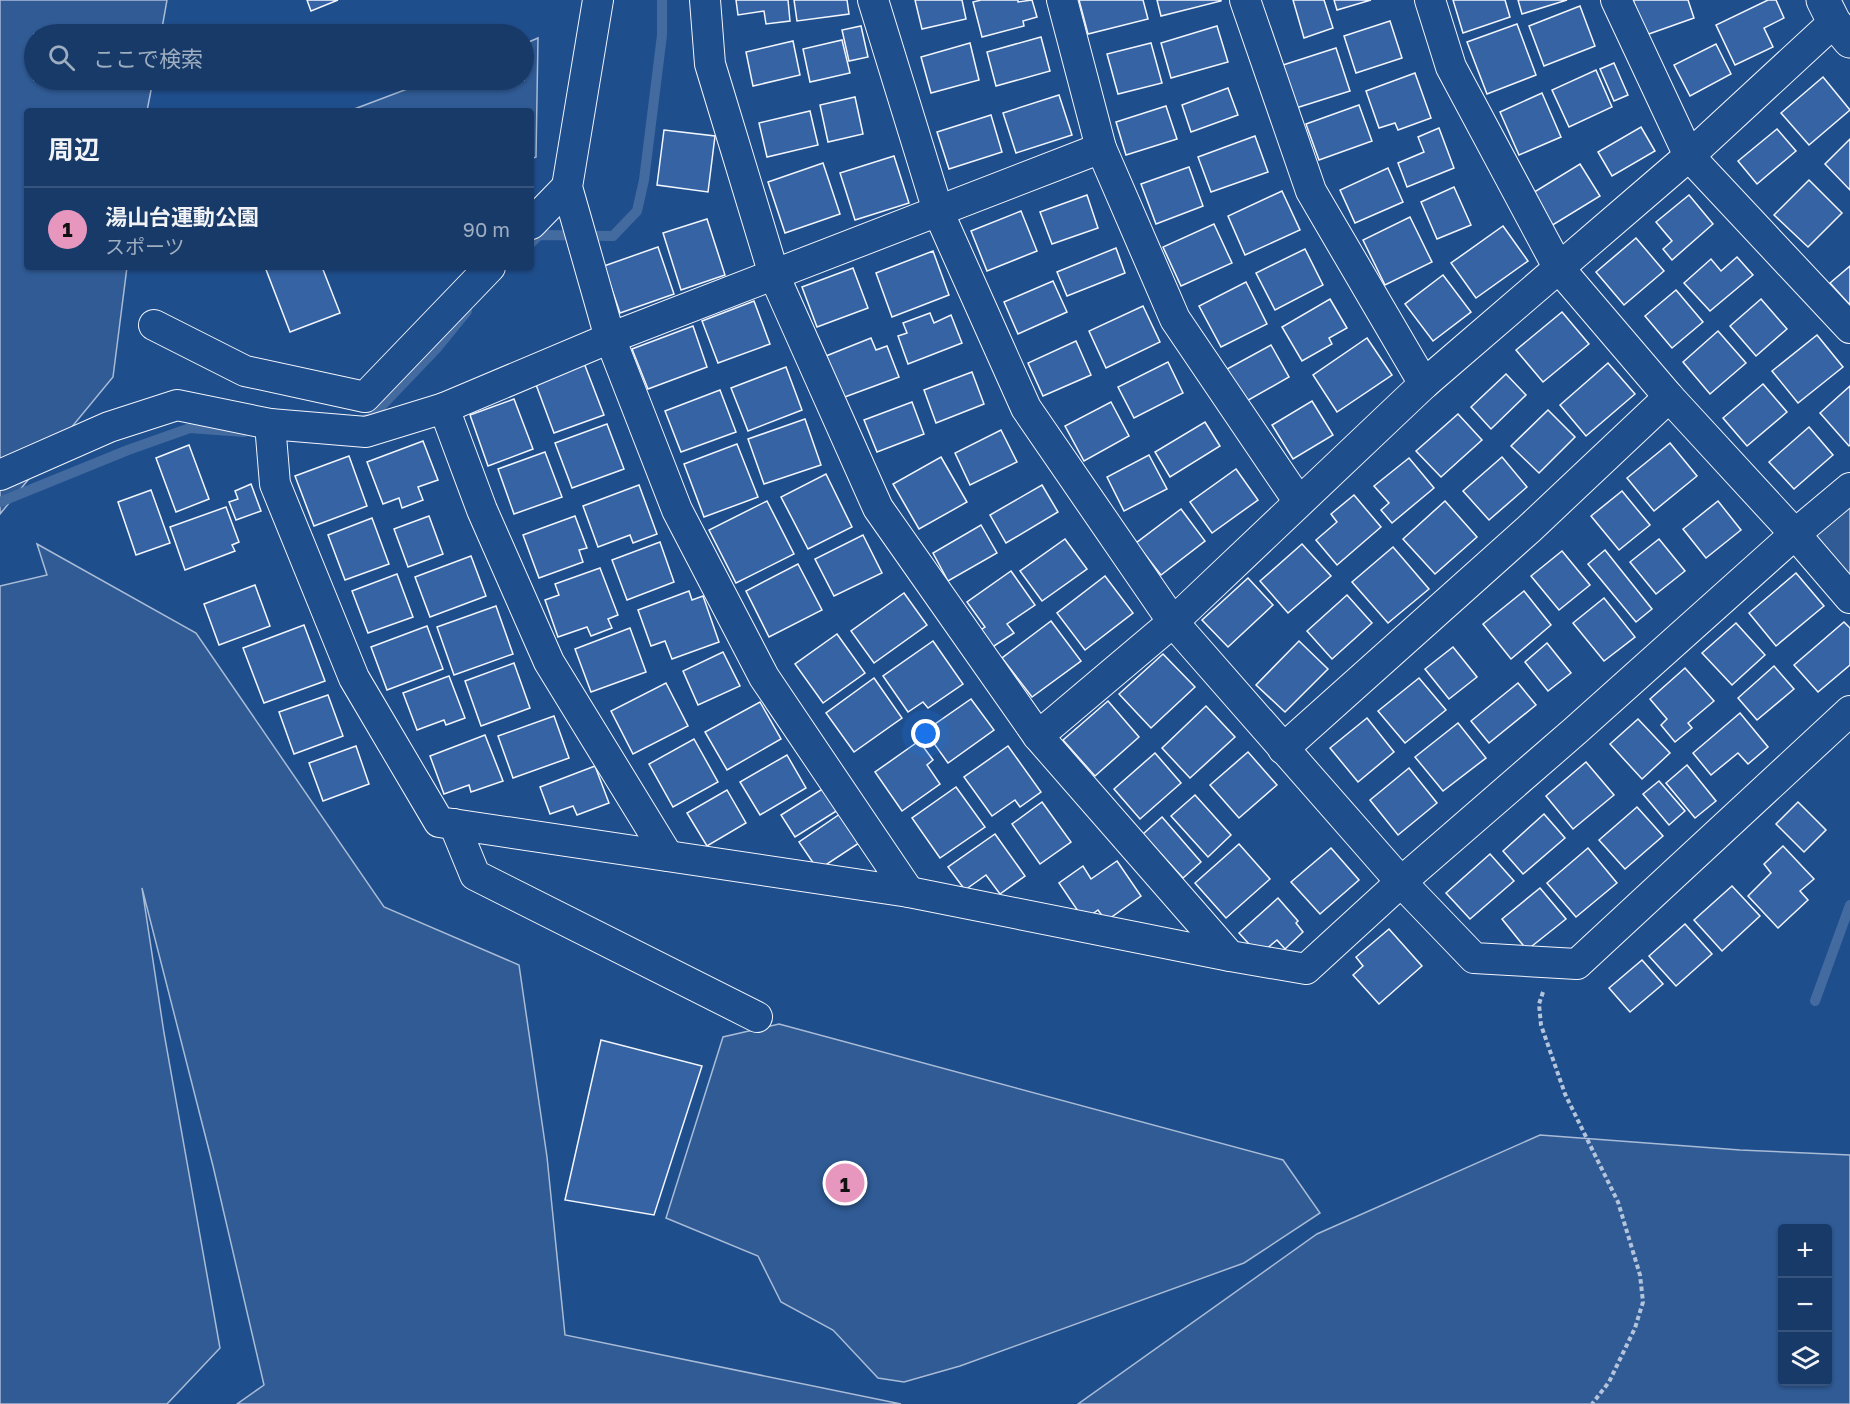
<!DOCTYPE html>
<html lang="ja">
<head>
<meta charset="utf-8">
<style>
  body { margin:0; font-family:"Golos Text","Noto Sans JP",sans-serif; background:#20416f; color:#f1f3f6 }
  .controls { position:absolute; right:18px; bottom:18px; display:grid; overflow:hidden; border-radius:6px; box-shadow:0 2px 4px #0004 }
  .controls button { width:54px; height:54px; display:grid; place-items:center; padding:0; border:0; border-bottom:2px solid #36547d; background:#173a69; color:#f1f3f6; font:30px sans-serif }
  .you { position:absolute; left:926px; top:734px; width:21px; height:21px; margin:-15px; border:4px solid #fff; border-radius:50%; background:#1a73e8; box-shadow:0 0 0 9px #1a73e833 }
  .badge { display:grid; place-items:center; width:39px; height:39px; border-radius:50%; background:#e797bd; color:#111; font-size:20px; font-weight:700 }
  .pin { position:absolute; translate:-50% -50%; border:3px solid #fff; box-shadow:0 2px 6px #0006 }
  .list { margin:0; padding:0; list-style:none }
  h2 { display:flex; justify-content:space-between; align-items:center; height:78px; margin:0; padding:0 24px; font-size:26px }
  h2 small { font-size:20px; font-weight:400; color:#9eadc0 }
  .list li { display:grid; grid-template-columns:39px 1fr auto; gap:18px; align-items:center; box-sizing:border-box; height:84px; padding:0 24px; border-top:2px solid #36547d }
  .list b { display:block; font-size:22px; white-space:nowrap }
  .list p { margin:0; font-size:20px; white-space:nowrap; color:#9eadc0 }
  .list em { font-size:20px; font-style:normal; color:#9eadc0 }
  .icon { flex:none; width:33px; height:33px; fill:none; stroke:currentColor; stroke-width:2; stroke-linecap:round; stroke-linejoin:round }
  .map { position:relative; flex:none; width:1850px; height:1404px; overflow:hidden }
  .search { position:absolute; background:#173a69; box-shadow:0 2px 4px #0004; left:24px; top:24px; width:510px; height:66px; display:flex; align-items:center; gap:15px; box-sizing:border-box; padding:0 21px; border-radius:33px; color:#9eadc0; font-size:22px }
  .panel { position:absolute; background:#173a69; box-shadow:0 2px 4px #0004; left:24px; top:108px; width:510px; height:162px; border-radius:6px }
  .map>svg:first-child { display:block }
  .green { fill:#305b95; stroke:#a8bbd7; stroke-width:1.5; fill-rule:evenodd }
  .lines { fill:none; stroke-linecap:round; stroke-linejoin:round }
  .stream { stroke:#446ba0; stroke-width:10 }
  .building { fill:#3563a3; stroke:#f2f6ff; stroke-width:1.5 }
  .minor-casing { stroke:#f2f6ff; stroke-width:32 }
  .tertiary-casing { stroke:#f2f6ff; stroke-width:35 }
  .path { stroke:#b3c4dc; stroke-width:4; stroke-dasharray:4.5 3; stroke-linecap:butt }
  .minor { stroke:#1f4e8c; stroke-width:30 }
  .tertiary { stroke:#1f4e8c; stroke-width:33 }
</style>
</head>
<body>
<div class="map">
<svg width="1850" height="1404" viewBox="0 0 1850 1404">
  <rect width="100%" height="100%" fill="#1f4e8c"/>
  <g class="green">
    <polygon points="0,0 167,0 161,34 34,34 34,80 153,80 147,111 27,111 27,267 127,267 113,377 0,514"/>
    <polygon points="538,38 536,157 531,159 531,111 349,111 431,80 524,80 524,44"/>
    <polygon points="1850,504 1850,578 1811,535"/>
    <polygon points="37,544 196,633 384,907 519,965 547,1157 565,1335 901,1404 237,1404 264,1385 213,1166 142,888 164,1033 220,1348 167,1404 0,1404 0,586 47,575"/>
    <polygon points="779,1024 1283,1160 1320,1213 1244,1263 960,1366 904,1382 878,1378 833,1330 781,1302 758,1256 666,1218 723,1037"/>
    <path d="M1540,1135L1740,1150L1850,1155V1404H1078L1317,1234ZM1782,1228H1828V1382H1782Z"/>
  </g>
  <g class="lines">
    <g class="stream">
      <polyline points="531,243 539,235 613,236 637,211 644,180 662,35 662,0"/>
      <polyline points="362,420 370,418 436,349 467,311"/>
      <polyline points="0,502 128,450 190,428 244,432"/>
      <polyline points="1815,1001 1850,905"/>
    </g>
  </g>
  <g class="building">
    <polygon points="307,0 338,0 311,11"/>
    <polygon points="736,0 788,0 790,21 766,24 764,11 738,15"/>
    <polygon points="794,0 847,0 849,14 797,21"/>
    <polygon points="915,0 962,0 966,19 922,29"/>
    <polygon points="981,0 1018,0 1018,2 1032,0 1037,17 1023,21 1024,26 982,37 973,2"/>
    <polygon points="1079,0 1143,0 1148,19 1088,34"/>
    <polygon points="1157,0 1221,0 1221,1 1161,16"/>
    <polygon points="1293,0 1324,0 1333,28 1304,38"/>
    <polygon points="1334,0 1371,0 1337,10"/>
    <polygon points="1453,0 1505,0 1510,17 1463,33"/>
    <polygon points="1518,0 1567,0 1522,14"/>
    <polygon points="1633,0 1688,0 1694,18 1646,35"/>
    <polygon points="1768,0 1776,0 1784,18 1764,28 1773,47 1735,65 1716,25"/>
    <polygon points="1580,6 1595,46 1544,66 1529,26"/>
    <polygon points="1390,21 1402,58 1356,73 1344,36"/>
    <polygon points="1517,24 1536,75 1487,94 1467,42"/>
    <polygon points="861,26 868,57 849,61 842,30"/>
    <polygon points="1217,26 1228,62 1171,78 1161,43"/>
    <polygon points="1041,37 1050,71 996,86 987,52"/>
    <polygon points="842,40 850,73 810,82 803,49"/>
    <polygon points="793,41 800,75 753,86 746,52"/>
    <polygon points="970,43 979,80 931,93 921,57"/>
    <polygon points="1151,43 1162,83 1118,94 1107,54"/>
    <polygon points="1716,44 1731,74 1690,96 1674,65"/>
    <polygon points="1336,48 1350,91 1296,108 1283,65"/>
    <polygon points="1614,63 1628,95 1614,101 1600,69"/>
    <polygon points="1596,70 1612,107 1569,127 1552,90"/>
    <polygon points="1415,73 1431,118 1398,130 1395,123 1379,128 1366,91"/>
    <polygon points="1823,77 1850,110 1809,145 1781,113"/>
    <polygon points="1228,88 1238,115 1191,132 1182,105"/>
    <polygon points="1542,93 1561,137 1519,155 1500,112"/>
    <polygon points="1059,95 1072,135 1016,153 1003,113"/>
    <polygon points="855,97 863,134 828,142 820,105"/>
    <polygon points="1359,105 1372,141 1319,160 1306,124"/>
    <polygon points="1166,106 1177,139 1126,155 1116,122"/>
    <polygon points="810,111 818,145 767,157 759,123"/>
    <polygon points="991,115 1002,152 949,169 937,132"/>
    <polygon points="1641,127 1655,151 1612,176 1598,152"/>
    <polygon points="1439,128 1454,168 1407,187 1398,163 1424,152 1418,137"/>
    <polygon points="1777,129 1796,151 1757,184 1738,161"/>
    <polygon points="664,130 715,136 708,192 657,185"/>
    <polygon points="1255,136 1268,172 1211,192 1198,157"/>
    <polygon points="1850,139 1850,190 1825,164"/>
    <polygon points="894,156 909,203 855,220 840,173"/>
    <polygon points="823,163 840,214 785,233 768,182"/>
    <polygon points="1580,164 1600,196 1551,226 1531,194"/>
    <polygon points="1189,167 1203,206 1156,224 1141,184"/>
    <polygon points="1388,168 1403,202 1355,223 1340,190"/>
    <polygon points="1809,180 1842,213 1808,247 1774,215"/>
    <polygon points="1454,187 1471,225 1437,239 1421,202"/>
    <polygon points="1282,191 1300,230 1245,255 1228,216"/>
    <polygon points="1087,195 1098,228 1052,244 1040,212"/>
    <polygon points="1689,195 1713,224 1672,260 1663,249 1672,241 1656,222"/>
    <polygon points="1021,211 1037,251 987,271 971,231"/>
    <polygon points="1410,217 1432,262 1385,285 1363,240"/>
    <polygon points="707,219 725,275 681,290 663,233"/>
    <polygon points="1214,224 1232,263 1181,286 1163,247"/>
    <polygon points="1503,226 1528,261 1476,298 1451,263"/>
    <polygon points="1636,238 1664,271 1624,305 1596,272"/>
    <polygon points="658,247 674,294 620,313 604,266"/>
    <polygon points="1116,248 1125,273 1067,296 1057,272"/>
    <polygon points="1305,249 1323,285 1275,310 1256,273"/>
    <polygon points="933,251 949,295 892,317 876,273"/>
    <polygon points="1737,257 1753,275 1710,311 1684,283 1711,259 1721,271"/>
    <polygon points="1850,266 1850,305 1830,283"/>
    <polygon points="265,267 322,267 340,313 290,332"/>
    <polygon points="853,268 868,308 817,327 802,287"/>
    <polygon points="1443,275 1471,312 1433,341 1405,304"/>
    <polygon points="1053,281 1067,312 1018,334 1004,302"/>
    <polygon points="1246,282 1267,324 1221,347 1199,306"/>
    <polygon points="1676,290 1703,322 1672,348 1645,316"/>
    <polygon points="1330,299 1347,328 1329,338 1332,344 1302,361 1282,327"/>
    <polygon points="1761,299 1787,329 1756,356 1730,326"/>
    <polygon points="754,301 770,344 718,363 702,321"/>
    <polygon points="1143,306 1160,342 1106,368 1089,331"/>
    <polygon points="1562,312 1589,344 1543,382 1516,350"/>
    <polygon points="930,313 934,323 951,315 962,343 908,364 898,336 907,333 903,323"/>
    <polygon points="693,326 707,367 648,389 632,349"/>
    <polygon points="1718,331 1746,363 1710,394 1683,362"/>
    <polygon points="1817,335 1843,367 1798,403 1772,371"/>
    <polygon points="871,338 876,350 887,346 899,377 842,398 826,356"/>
    <polygon points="1367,338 1392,375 1337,412 1313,375"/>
    <polygon points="1076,341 1091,375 1043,396 1028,363"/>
    <polygon points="1271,345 1289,377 1245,402 1227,369"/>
    <polygon points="1168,362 1183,393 1134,418 1118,387"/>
    <polygon points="584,363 604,415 554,433 535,382"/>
    <polygon points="1608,363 1635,394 1586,436 1560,405"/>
    <polygon points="786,367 802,410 748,431 731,388"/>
    <polygon points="972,372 984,404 936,423 924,390"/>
    <polygon points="1506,374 1526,395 1491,429 1471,407"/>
    <polygon points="1763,384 1787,412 1747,446 1723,418"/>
    <polygon points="1850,386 1850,445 1849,446 1820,413"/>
    <polygon points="720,390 736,432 681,452 665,411"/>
    <polygon points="514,399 533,449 488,466 470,415"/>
    <polygon points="1312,401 1333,435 1293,459 1272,425"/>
    <polygon points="912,402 924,434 877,452 864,420"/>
    <polygon points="1111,402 1129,436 1084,461 1065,426"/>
    <polygon points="1548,410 1575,437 1539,473 1511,446"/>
    <polygon points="1458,414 1482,440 1441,477 1416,451"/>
    <polygon points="805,419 821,465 764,484 748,439"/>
    <polygon points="1205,422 1220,446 1170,477 1155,452"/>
    <polygon points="607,424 624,469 572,488 555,443"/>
    <polygon points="1809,427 1833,455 1794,489 1769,462"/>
    <polygon points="1001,430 1017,462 970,485 955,453"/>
    <polygon points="423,441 438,480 418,487 423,500 402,508 399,498 383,504 367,462"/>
    <polygon points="1670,443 1697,476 1654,511 1627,478"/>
    <polygon points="737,444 758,497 704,517 684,464"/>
    <polygon points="189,445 209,499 176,512 156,458"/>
    <polygon points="545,452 562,497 514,514 498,469"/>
    <polygon points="1149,455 1167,489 1124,511 1107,477"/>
    <polygon points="349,456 367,506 314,526 295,476"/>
    <polygon points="941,457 967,502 919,529 893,484"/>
    <polygon points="1502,457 1527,487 1489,520 1463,491"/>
    <polygon points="1409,458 1434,488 1392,523 1381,510 1389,503 1374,486"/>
    <polygon points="1236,469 1258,500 1212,533 1190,502"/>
    <polygon points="826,474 852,527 808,549 781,497"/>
    <polygon points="251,484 261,511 236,520 229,502 238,499 235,491"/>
    <polygon points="639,485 657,534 633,543 630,535 598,547 583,506"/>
    <polygon points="1042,485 1058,512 1006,543 990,515"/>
    <polygon points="151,490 170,543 136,555 118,502"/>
    <polygon points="1622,491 1650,525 1619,550 1591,516"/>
    <polygon points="1354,495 1381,527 1337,565 1316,540 1337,522 1331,514"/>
    <polygon points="767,501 794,554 736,583 709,530"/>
    <polygon points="1445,501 1477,537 1435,574 1403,539"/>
    <polygon points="1718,501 1741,530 1706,558 1683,529"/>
    <polygon points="226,507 239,542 232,545 235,551 185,570 170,527"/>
    <polygon points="1181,509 1205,541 1161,575 1136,543"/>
    <polygon points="429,516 443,554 408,567 394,529"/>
    <polygon points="575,516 587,548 579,550 583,562 539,578 523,535"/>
    <polygon points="372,518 389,564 345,580 328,535"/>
    <polygon points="981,525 997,553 948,581 933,553"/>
    <polygon points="863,535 882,573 834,596 815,559"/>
    <polygon points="1065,539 1087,569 1042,601 1020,571"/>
    <polygon points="1659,539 1685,571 1656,594 1630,562"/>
    <polygon points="660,542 674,582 627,600 612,560"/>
    <polygon points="1302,544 1331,576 1288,613 1260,581"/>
    <polygon points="1393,547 1429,589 1388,623 1352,582"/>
    <polygon points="1605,550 1652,609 1636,622 1588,564"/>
    <polygon points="1562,551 1590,585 1559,610 1531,576"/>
    <polygon points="471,556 486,596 430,617 415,577"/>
    <polygon points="798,564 822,610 769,637 746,591"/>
    <polygon points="600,568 618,615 608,619 612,628 591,636 587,627 558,637 545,600 559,595 555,584"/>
    <polygon points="1011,571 1035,605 1007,624 1014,633 991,648 979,631 985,627 967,602"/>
    <polygon points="1796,573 1824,606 1776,646 1749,613"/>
    <polygon points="397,574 413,617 368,633 352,591"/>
    <polygon points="1105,576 1133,613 1085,650 1057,613"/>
    <polygon points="1248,578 1273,605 1228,647 1202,620"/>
    <polygon points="255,585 270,626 219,645 204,604"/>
    <polygon points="689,591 692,600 703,596 719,642 672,659 665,641 651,646 638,610"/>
    <polygon points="1524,591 1551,625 1511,659 1483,624"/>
    <polygon points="904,593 927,625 874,663 851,631"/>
    <polygon points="1347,595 1372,623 1332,659 1307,631"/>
    <polygon points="1604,598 1635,637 1604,661 1573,623"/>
    <polygon points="496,606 513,654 454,675 437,627"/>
    <polygon points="1051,621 1081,661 1032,697 1002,658"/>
    <polygon points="1844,622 1850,628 1850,665 1818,692 1794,665"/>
    <polygon points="1736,623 1765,655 1732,685 1702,653"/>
    <polygon points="304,625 325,681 264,703 243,648"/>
    <polygon points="427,626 443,669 387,690 371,647"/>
    <polygon points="630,628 646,672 591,692 575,649"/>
    <polygon points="837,634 865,673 823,703 795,664"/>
    <polygon points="933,641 963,684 928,708 923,702 908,712 883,676"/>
    <polygon points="1299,641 1328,669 1285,712 1256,685"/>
    <polygon points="1547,643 1571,673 1548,691 1525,662"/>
    <polygon points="1453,647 1477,677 1449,699 1425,669"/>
    <polygon points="723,652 740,686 698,705 683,671"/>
    <polygon points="1163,654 1195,687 1151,728 1119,694"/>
    <polygon points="514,663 530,708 481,726 465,681"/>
    <polygon points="1774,666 1794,689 1757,720 1738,698"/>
    <polygon points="1685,668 1714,701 1688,723 1692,728 1675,742 1661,725 1667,719 1650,699"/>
    <polygon points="449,676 465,718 446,725 444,720 417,730 403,693"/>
    <polygon points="874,678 902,718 854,752 826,713"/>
    <polygon points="1419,678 1446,710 1405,743 1378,711"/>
    <polygon points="666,683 688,726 633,754 611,711"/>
    <polygon points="1518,683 1536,705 1489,743 1471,721"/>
    <polygon points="328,695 343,736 294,754 279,712"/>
    <polygon points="971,699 994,730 948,763 925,731"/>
    <polygon points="1108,701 1139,737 1095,776 1063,740"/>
    <polygon points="760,702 781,739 727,770 705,732"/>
    <polygon points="1206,706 1235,737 1190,778 1162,748"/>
    <polygon points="1740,713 1768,747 1748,764 1738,753 1711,775 1693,753"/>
    <polygon points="554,716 569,758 513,778 498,736"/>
    <polygon points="1367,718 1394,752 1358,782 1330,748"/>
    <polygon points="1638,719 1670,753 1642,779 1610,744"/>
    <polygon points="1458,723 1486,758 1443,791 1415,757"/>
    <polygon points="485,735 503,781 471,792 469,785 444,794 430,756"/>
    <polygon points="694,739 718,782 673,807 649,764"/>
    <polygon points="919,741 933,760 927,765 940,784 902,811 875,772"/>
    <polygon points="356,746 369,784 323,801 309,763"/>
    <polygon points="1008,746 1041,792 1020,807 1015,800 992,816 964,777"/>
    <polygon points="1248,752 1277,785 1239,818 1210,785"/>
    <polygon points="1155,753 1181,783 1140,819 1114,789"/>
    <polygon points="787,755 806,788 760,815 740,782"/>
    <polygon points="1586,762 1614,795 1573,829 1546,796"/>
    <polygon points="1687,765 1716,801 1695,818 1666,783"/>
    <polygon points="595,766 609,803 577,815 573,806 550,814 540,787"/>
    <polygon points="1409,768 1437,803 1398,835 1370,800"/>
    <polygon points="1659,781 1685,811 1669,825 1643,794"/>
    <polygon points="956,787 985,827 940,858 912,818"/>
    <polygon points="824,788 838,810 795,837 781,815"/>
    <polygon points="727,790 746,823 707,846 687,813"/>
    <polygon points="1195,795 1231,835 1208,857 1171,816"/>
    <polygon points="1042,802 1071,842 1040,864 1012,824"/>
    <polygon points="1798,802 1826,830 1804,852 1776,824"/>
    <polygon points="1637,807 1663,836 1625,869 1599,840"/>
    <polygon points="840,814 859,843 818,870 799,842"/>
    <polygon points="1544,814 1565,838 1523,874 1503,851"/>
    <polygon points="1162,817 1201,862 1183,878 1143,834"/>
    <polygon points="995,834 1025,876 1000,894 986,875 965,890 948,867"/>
    <polygon points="1239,844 1270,879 1226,918 1195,883"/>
    <polygon points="1783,846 1814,879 1800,891 1808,900 1778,928 1748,896 1771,873 1764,864"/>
    <polygon points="1331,848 1359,880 1320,914 1291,882"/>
    <polygon points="1588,848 1617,883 1576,917 1547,883"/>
    <polygon points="1490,854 1514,881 1470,919 1446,893"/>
    <polygon points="1117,861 1141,896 1106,921 1098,910 1084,920 1059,883 1083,866 1091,879"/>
    <polygon points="1732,886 1760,916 1722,951 1694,920"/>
    <polygon points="1540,888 1566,919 1527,950 1502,919"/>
    <polygon points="1278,898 1298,921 1296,923 1303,932 1285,949 1277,940 1259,955 1239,933"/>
    <polygon points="1685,924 1712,954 1676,986 1649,956"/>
    <polygon points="1389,929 1422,966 1379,1004 1353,975 1363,966 1356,957"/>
    <polygon points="1642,960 1663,984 1630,1012 1609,988"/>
    <polygon points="601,1040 702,1066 654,1215 565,1200"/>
  </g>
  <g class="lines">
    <g class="minor-casing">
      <g id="minor">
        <polyline points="598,0 567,187 610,338 677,510 764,677 909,892"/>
        <polyline points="705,0 710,64 774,275 878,508 1038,736 1230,956 1306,969 1401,882 1474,958 1577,964 1850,711"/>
        <polyline points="873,0 938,211 1026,408 1173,622 1401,882 1575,731 1795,534 1850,488"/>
        <polyline points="1062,0 1101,148 1175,319 1299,502"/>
        <polyline points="1245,0 1311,191 1424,384"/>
        <polyline points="1430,0 1451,67 1558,267 1669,397 1795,534 1850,598"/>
        <polyline points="1616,0 1689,156 1850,328"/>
        <polyline points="531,224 567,187"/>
        <polyline points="154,325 245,371 365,397 490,267"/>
        <polyline points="444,408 482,510 549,662 668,856"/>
        <polyline points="270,424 275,484 354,678 439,822 909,892 1230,956"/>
        <polyline points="0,475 109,427 177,405 270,424 366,432 444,408 610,338 1101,148"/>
        <polyline points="1038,736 1173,622 1424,384 1689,156 1834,22"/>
        <polyline points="1283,749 1529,529 1669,397"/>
        <polyline points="454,824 475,875 757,1017"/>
      </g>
    </g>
    <g class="tertiary-casing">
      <polyline id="tertiary" points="1823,0 1834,22 1850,41"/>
    </g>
    <polyline class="path" points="1543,992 1539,1004 1541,1025 1565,1094 1618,1202 1640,1275 1643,1302 1635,1328 1609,1382 1592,1404"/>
    <use href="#minor" class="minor"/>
    <use href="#tertiary" class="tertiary"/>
  </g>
</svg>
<div class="controls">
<button>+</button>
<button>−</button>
<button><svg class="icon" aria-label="layers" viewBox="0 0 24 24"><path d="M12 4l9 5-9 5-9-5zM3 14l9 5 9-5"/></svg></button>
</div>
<div class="you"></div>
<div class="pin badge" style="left:845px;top:1183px">1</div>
<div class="search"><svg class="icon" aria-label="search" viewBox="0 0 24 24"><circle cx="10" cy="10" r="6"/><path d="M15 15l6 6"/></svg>ここで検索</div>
<section class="panel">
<h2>周辺<small></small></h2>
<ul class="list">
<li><span class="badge">1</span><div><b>湯山台運動公園</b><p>スポーツ</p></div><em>90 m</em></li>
</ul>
</section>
</div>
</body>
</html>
